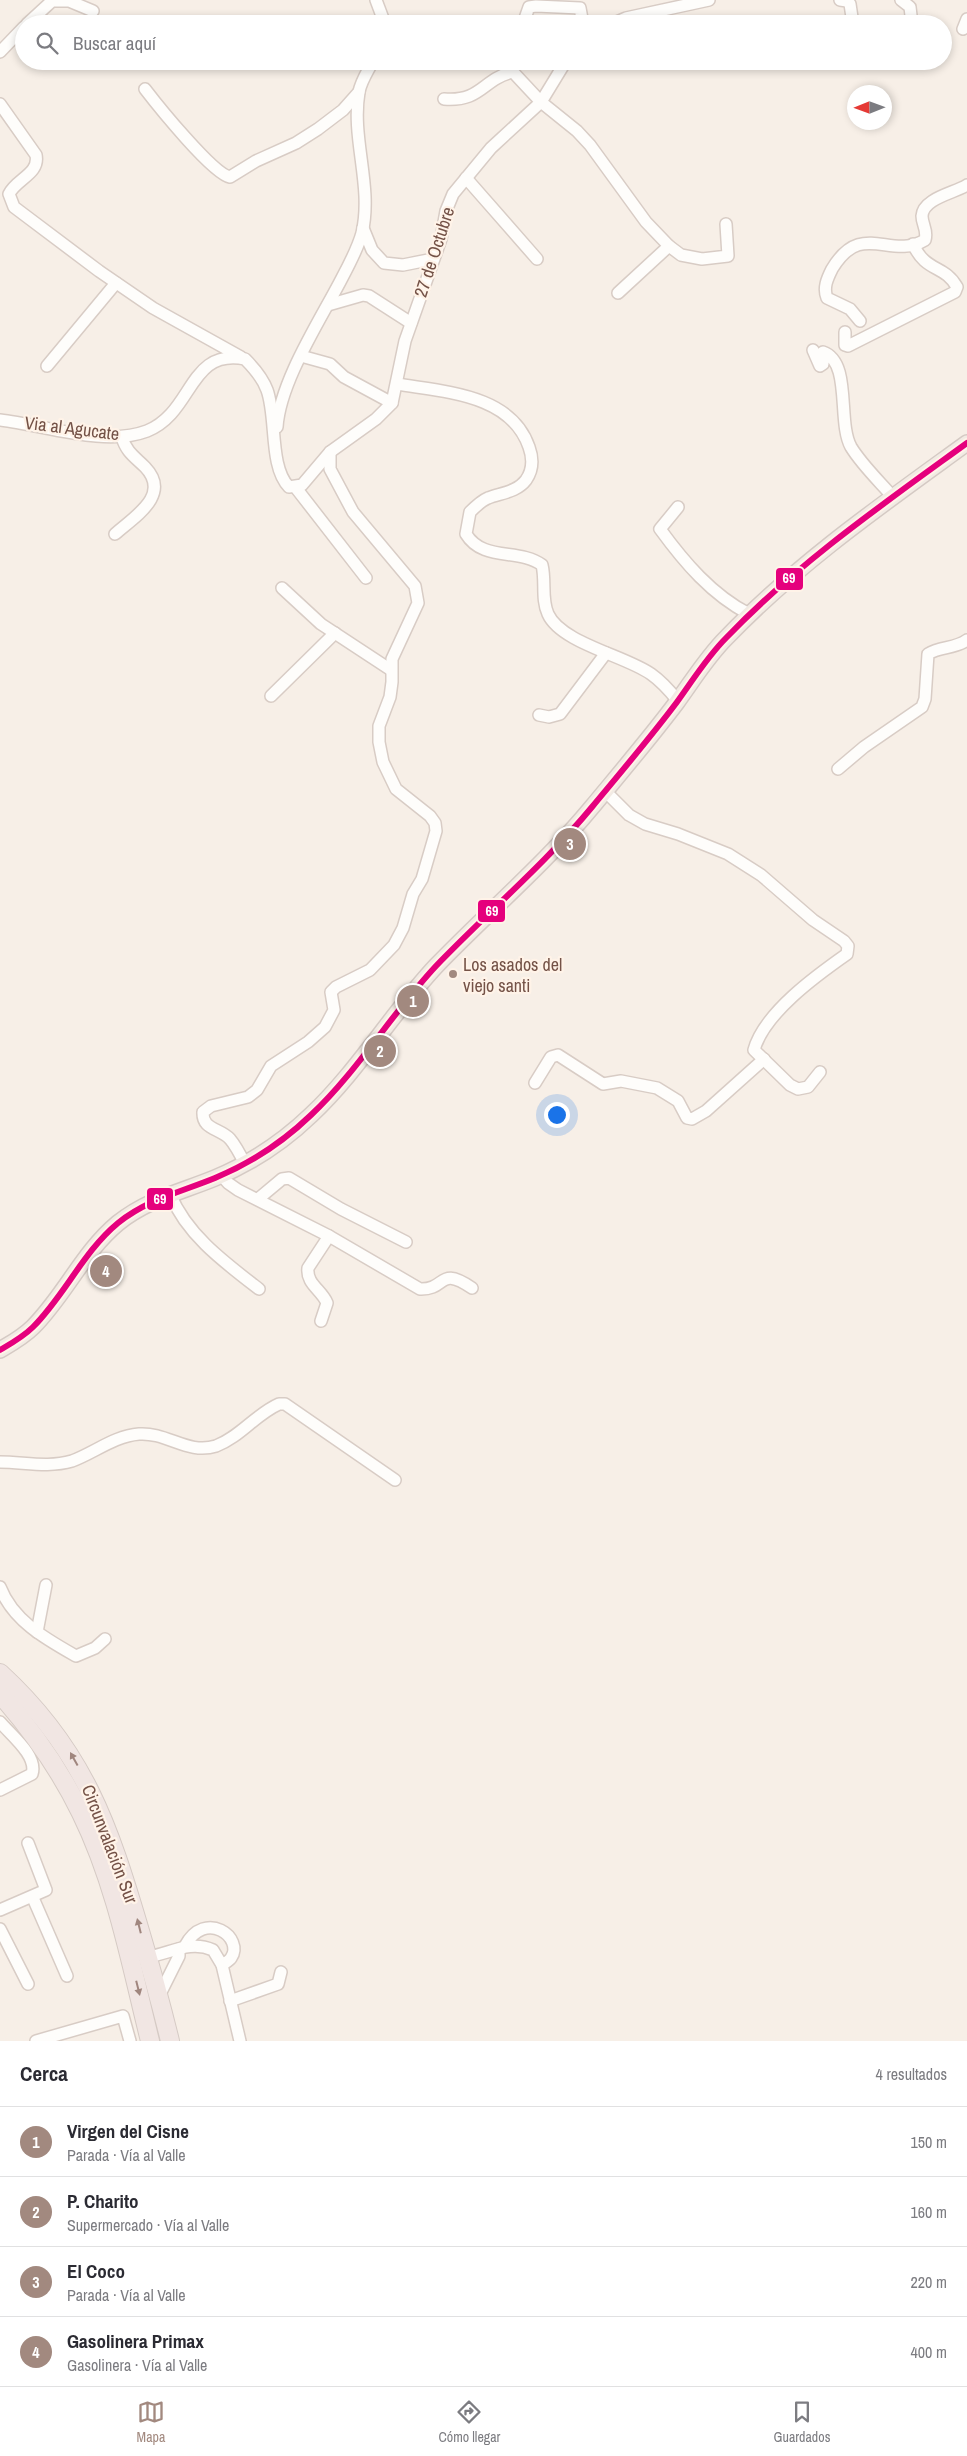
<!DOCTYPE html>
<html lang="es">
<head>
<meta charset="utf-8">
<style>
  body { margin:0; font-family:"Archivo Narrow",sans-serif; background:#f2f2f3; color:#2b2b33 }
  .compass { position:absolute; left:847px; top:85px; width:45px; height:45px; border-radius:50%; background:#fff; box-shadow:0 2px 8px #0003; rotate:269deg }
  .you { position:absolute; left:556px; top:1114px; width:18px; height:18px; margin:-12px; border:4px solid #fff; border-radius:50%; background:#1a73e8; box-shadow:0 0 0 8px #1a73e833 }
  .badge { display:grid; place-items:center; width:32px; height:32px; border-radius:50%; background:#a2897f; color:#fff; font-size:16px; font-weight:700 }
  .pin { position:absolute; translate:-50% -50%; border:2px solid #fff; box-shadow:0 1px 5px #0006 }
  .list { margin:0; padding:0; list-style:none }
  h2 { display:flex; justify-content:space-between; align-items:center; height:65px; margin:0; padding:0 20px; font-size:21px }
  h2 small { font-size:16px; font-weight:400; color:#7c7c81 }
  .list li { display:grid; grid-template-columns:32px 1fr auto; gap:15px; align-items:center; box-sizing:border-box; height:70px; padding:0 20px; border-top:1px solid #e1e1e2 }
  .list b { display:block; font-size:19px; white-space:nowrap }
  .list p { margin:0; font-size:16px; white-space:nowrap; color:#7c7c81 }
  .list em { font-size:16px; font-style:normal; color:#7c7c81 }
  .icon { flex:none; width:28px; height:28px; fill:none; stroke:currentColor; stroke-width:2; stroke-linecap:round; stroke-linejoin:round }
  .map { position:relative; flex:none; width:967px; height:2041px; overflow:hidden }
  .search { position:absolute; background:#fff; box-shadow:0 2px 8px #0003; left:15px; right:15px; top:15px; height:55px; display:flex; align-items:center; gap:12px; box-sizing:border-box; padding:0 18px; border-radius:28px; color:#7c7c81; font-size:19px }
  .sheet { height:345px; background:#fff }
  nav { display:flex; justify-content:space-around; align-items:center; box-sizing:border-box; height:70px; border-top:1px solid #e1e1e2; background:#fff; font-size:14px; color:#7c7c81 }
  nav a { display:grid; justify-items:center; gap:2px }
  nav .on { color:#a2897f }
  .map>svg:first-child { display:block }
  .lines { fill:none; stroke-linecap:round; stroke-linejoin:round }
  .minor-casing { stroke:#d8ccc5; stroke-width:14 }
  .major-casing { stroke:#d5cac4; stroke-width:18 }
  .highway-casing { stroke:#d5cac4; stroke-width:20 }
  .minor { stroke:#fefdfb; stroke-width:11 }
  .major { stroke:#f2ebe4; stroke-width:15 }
  .highway { stroke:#f1e6e3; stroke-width:18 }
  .bus-1-casing { stroke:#fff3e8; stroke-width:10 }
  .bus-1 { stroke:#e5007d; stroke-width:6 }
  .oneway { fill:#a0867e }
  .poi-dot { fill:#a2897f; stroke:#fff3e8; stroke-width:2 }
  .labels { text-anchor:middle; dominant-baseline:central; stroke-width:4.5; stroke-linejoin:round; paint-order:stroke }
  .street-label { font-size:18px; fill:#745247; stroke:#fff3e8 }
  .poi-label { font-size:18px; fill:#745247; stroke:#fff3e8; text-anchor:start }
  .line-badge { stroke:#fff3e8; stroke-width:2 }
  .badge-label { font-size:14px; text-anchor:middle; font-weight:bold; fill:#fff }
</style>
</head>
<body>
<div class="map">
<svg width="967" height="2041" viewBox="0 0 967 2041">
  <rect width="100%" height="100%" fill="#f7efe7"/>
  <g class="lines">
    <g class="minor-casing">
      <g id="minor">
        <polyline points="376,0 385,24"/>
        <polyline points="840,0 847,1 850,4 853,24"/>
        <polyline points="901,0 910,7 912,24"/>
        <polyline points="27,24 52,1 69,1 93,11"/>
        <polyline points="523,24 529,7 536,6 580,8 583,24"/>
        <polyline points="612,24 626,18 709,0"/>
        <polyline points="963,29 967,19"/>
        <polyline points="0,52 24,27"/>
        <path d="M145,89C158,106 213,174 230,177L256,161L296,143L318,129L343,110L359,92"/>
        <path d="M444,99C482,102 482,79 513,72L541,102L577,131L590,145L646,222L669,246L681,255L702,259L728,256L726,224"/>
        <path d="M0,104L36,155C40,174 16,179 9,194L14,207L99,271L153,308L241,357"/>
        <polyline points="466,178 537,259"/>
        <polyline points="363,228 372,250 384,263 403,265 433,259"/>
        <polyline points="618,293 669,246"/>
        <polyline points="328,305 363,295 369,296 411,323"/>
        <path d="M860,321L850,309L827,298C823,288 827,279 832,269C862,219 890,261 925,240C928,230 922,225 922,216C923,198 955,193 967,185"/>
        <path d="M845,332V345L848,346L955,292L957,287C944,264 926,273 913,244"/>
        <path d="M813,350L820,366L823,364V352C852,362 837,422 851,447C862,465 879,481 893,497"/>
        <polyline points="301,356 330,364 344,377 392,403"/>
        <polyline points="47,366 116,283"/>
        <path d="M397,384C444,392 511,394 529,447C533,458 533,470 526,480C517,492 501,493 488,498C481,501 475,507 470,512L466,534C483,562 519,548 542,565C546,581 541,599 548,614C561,643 626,656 651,674C661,681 670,691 678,701"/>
        <path d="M0,420C44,425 105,447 147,431C194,412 188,348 245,359C254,368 263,379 267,390C277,417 269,467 289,487L302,485L330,452L376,419L392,403L405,341L441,239L446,211L453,194L491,148L541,102L566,61"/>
        <path d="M277,427C280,381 321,319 342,278C350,263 358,248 362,233C373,186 351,139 359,92C361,81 368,71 373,61"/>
        <polyline points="296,488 366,578"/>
        <path d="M678,507L660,529C684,562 712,595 749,614"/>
        <path d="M115,534C134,517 172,495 145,467C135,457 126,452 122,437"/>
        <polyline points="282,588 321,624 391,670"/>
        <polyline points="271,696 335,633"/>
        <polyline points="539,715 549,717 560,714 606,653"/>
        <path d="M838,769L864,747L922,707L925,699L928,654C940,646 955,649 967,640"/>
        <path d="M605,791L629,815L645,824L678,834L728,854L761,875L813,920L844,941L848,946L847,954C817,975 764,1013 754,1050L790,1085L798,1089L808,1087L820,1072"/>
        <polyline points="535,1083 551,1057 558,1055 603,1084 621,1081 657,1088 678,1101 687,1118 692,1119 706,1111 764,1059"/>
        <path d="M245,1164C241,1156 236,1146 230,1139C220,1128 202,1130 203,1112L211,1106L248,1097L257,1090L271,1066L308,1042L325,1027L334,1010L331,992L336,987L370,970L394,945L403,928L413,894L422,879L436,831L435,823L430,816L396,789L383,762L379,742V726L390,697L392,682V659L418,603L415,586L353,512L330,469V452"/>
        <path d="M221,1175L228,1183L238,1190L329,1236L420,1289C447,1290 438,1265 472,1288"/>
        <path d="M170,1194C187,1235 224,1262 259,1289"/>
        <polyline points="258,1199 282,1179 289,1178 341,1209 406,1242"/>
        <path d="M321,1321L327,1303C322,1290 306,1284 308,1268L329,1236"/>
        <path d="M0,1462C24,1462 48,1468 72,1461C94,1453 114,1436 139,1434C167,1432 188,1455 216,1446C240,1437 256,1414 279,1404H285L395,1480"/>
        <path d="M0,1587C13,1621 46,1639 76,1656L95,1648L105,1639"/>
        <polyline points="37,1632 46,1585"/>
        <path d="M0,1722C11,1735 38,1756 32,1774L0,1790"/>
        <polyline points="33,1898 67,1976"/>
        <polyline points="0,1910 46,1890 28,1843"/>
        <polyline points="0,1929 28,1984"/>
        <path d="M185,1946C205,1908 245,1938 231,1958C230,1960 225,1963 222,1965"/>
        <path d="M148,1957C171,1953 190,1940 213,1950L222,1965L240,2041"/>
        <polyline points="159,1996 179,1956 179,1949"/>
        <polyline points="230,2001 278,1984 281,1972"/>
        <polyline points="36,2041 123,2016 130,2041"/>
      </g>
    </g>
    <g class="major-casing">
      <path id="major" d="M0,1350C12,1343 23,1337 33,1327C65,1295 83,1252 118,1223C148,1199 181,1192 215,1178C251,1163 283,1142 311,1115C357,1072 392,1013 436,966C488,912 545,864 592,807C621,772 650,738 677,702C693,680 707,657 726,638C798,563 883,504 967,443"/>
    </g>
    <g class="highway-casing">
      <g id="highway">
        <path d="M0,1673C84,1750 109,1826 140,1931C151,1968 161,2004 170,2041"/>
        <path d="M0,1694C32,1730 60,1770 81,1813C116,1884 131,1965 150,2041"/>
      </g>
    </g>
    <use href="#minor" class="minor"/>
    <use href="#major" class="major"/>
    <use href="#highway" class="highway"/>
    <g class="bus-1-casing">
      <path id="bus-1" d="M0,1350C12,1343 23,1337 33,1327C65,1295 83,1252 118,1223C148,1199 181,1192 215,1178C251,1163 283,1142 311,1115C357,1072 392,1013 436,966C488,912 545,864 592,807C621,772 650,738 677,702C693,680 707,657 726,638C798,563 883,504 967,443"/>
    </g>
    <use href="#bus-1" class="bus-1"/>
  </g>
  <defs><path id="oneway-solid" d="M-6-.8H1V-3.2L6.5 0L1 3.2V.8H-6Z" transform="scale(1.25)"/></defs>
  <g class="oneway">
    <use href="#oneway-solid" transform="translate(74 1759) rotate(-119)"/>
    <use href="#oneway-solid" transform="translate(139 1926) rotate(-104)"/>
    <use href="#oneway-solid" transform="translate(138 1988) rotate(76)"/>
  </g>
  <circle class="poi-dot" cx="453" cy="974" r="5"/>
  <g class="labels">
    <g class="street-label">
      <text transform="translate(434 252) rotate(-72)">27 de Octubre</text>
      <text transform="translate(72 428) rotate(7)">Via al Agucate</text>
      <text transform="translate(110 1844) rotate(69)">Circunvalación Sur</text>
    </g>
    <g class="poi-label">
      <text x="463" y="964">Los asados del<tspan x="463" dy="21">viejo santi</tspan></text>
    </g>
  </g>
  <g class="line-badge">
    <rect x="775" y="567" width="29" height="24" rx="5" fill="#e5007d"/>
    <rect x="477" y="899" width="29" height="24" rx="5" fill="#e5007d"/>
    <rect x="146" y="1187" width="28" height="24" rx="5" fill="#e5007d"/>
  </g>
  <g class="badge-label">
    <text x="789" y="583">69</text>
    <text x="492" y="916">69</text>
    <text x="160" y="1204">69</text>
  </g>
</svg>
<svg class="compass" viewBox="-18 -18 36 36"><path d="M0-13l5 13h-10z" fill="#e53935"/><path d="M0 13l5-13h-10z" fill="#7c7c81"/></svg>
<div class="you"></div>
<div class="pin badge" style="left:413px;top:1001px">1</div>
<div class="pin badge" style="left:380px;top:1051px">2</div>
<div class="pin badge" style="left:570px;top:844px">3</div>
<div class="pin badge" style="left:106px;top:1271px">4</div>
<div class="search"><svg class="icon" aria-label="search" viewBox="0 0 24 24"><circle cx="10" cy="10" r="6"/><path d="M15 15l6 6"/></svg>Buscar aquí</div>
</div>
<section class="sheet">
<h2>Cerca<small>4 resultados</small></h2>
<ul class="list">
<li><span class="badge">1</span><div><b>Virgen del Cisne</b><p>Parada · Vía al Valle</p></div><em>150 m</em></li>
<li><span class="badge">2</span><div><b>P. Charito</b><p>Supermercado · Vía al Valle</p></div><em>160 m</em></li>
<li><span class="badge">3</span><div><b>El Coco</b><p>Parada · Vía al Valle</p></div><em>220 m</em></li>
<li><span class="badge">4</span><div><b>Gasolinera Primax</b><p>Gasolinera · Vía al Valle</p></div><em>400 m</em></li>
</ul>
</section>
<nav>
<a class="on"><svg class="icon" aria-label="map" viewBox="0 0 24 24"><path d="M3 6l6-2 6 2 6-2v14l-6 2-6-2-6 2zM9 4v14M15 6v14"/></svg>Mapa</a>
<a><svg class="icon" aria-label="directions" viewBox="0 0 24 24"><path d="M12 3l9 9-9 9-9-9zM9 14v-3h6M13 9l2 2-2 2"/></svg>Cómo llegar</a>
<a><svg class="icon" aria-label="saved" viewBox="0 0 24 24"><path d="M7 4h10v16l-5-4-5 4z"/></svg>Guardados</a>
</nav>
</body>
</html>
